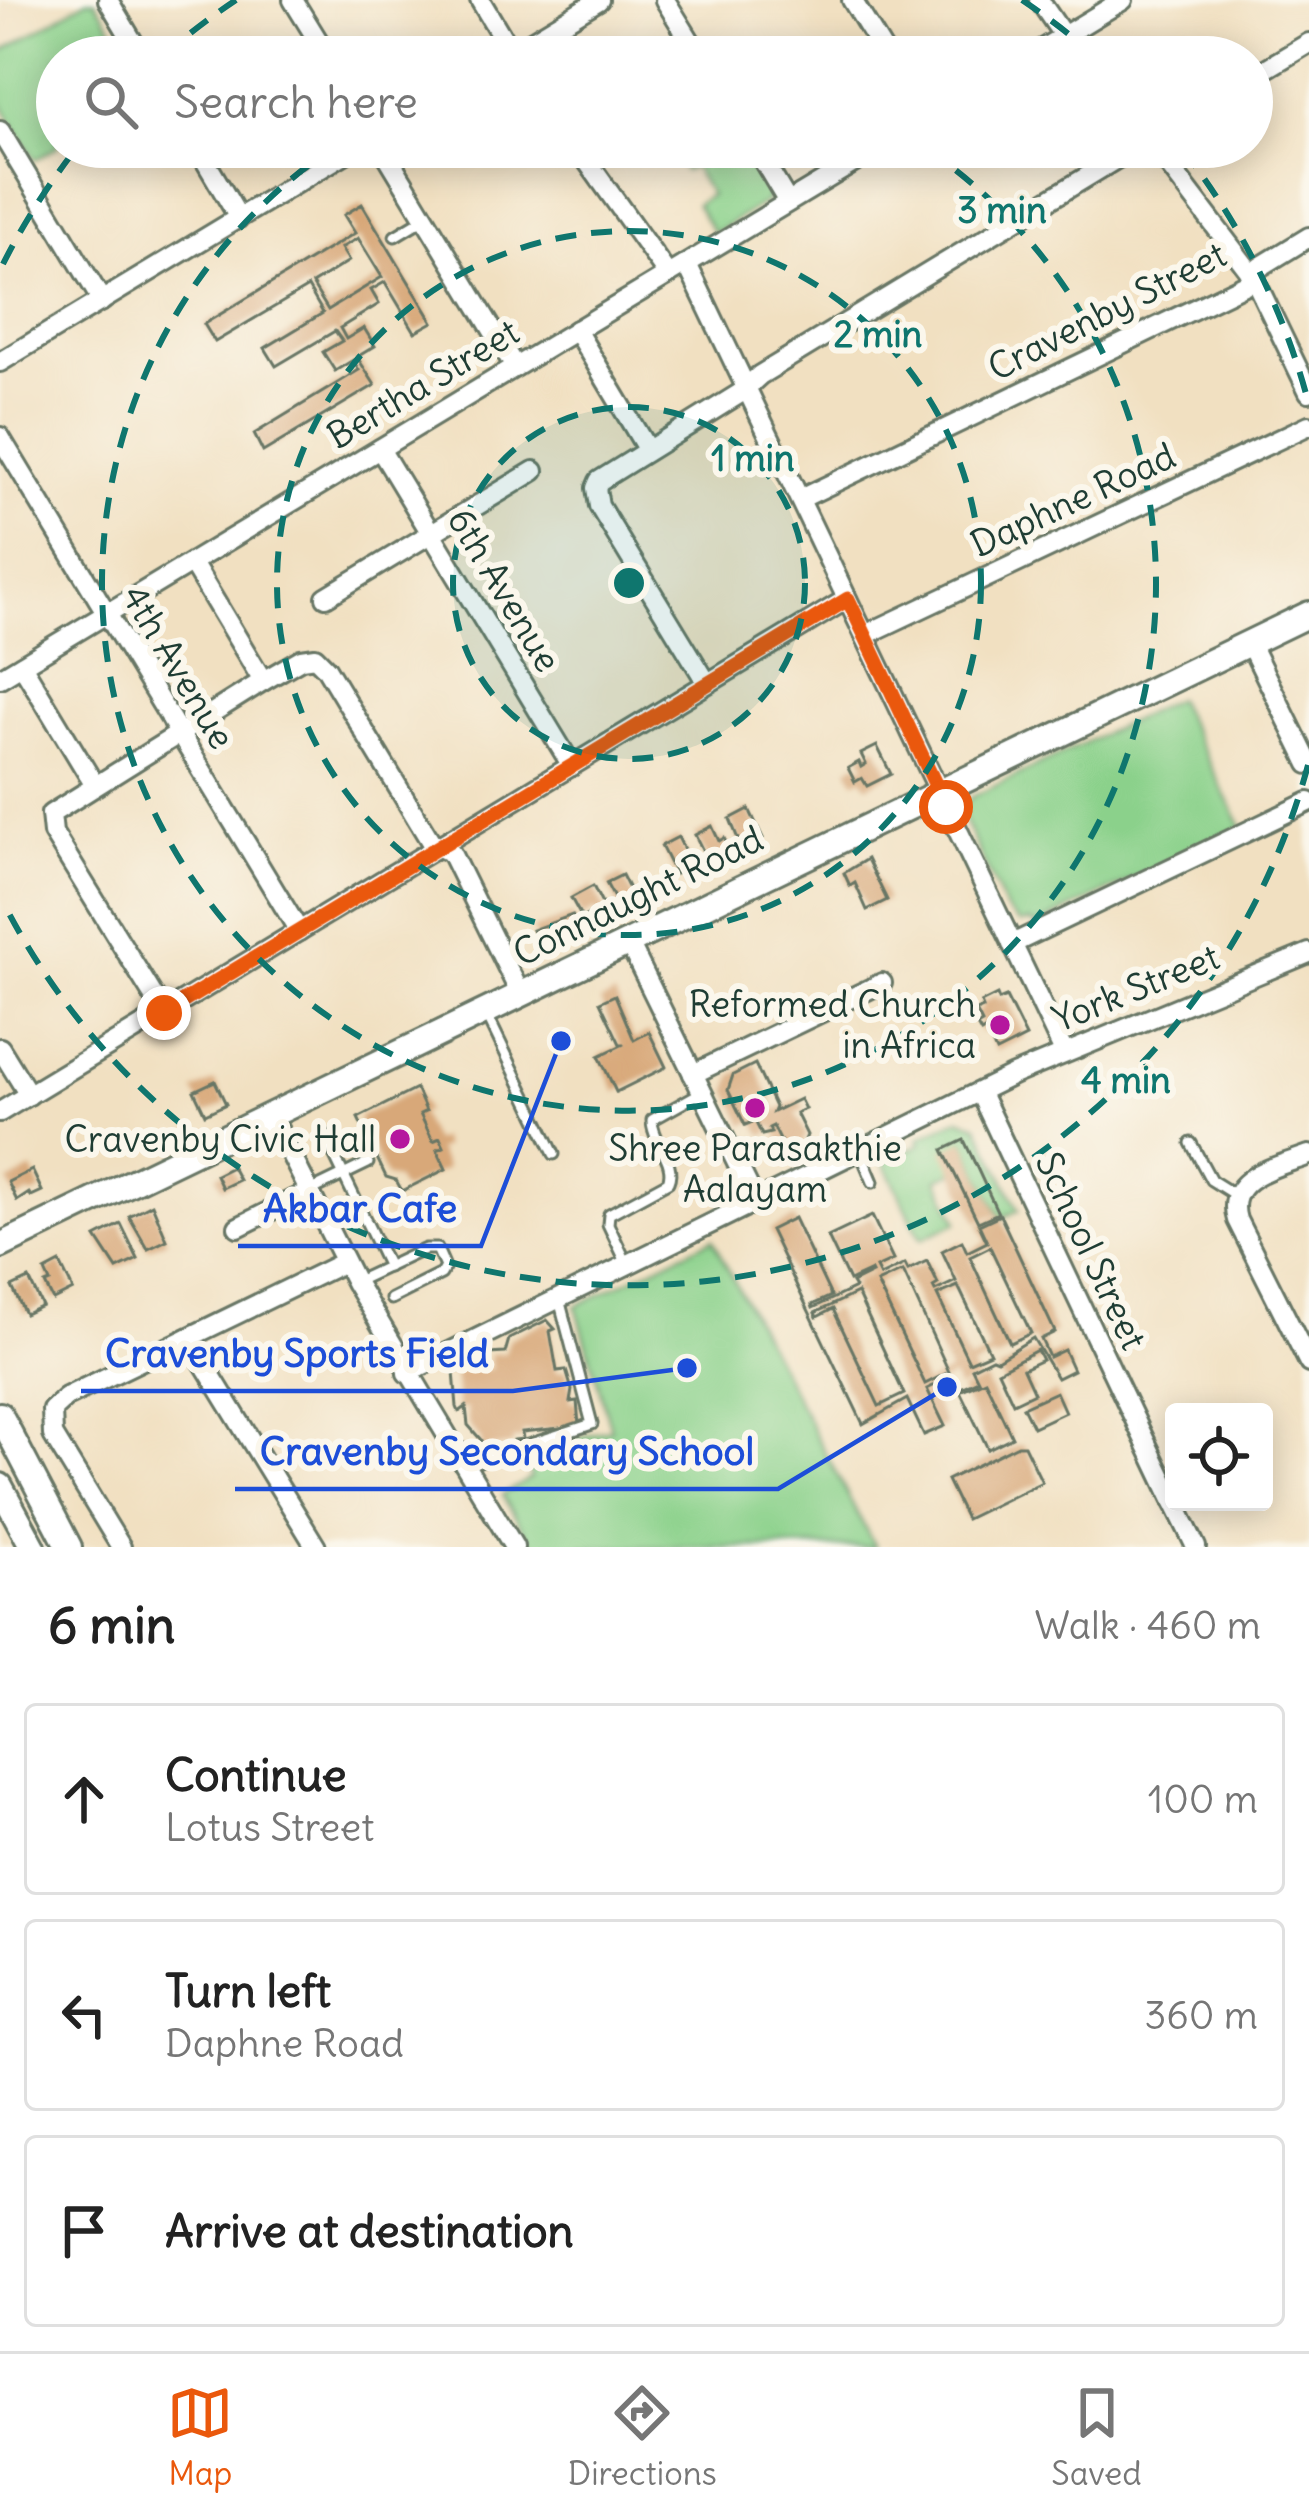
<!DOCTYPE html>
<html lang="en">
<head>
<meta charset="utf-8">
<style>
  body { margin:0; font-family:Delius,sans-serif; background:#f6f6f6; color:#222 }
  .controls { position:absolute; right:36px; bottom:36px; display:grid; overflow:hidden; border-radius:12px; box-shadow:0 6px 30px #0003 }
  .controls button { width:108px; height:108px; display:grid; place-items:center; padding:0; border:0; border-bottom:3px solid #e0e0e0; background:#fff; color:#222; font:60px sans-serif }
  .stop { position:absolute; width:36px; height:36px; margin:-27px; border:9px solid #ea580c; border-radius:50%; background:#fff }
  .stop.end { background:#ea580c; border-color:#fff; box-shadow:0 3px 12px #0008 }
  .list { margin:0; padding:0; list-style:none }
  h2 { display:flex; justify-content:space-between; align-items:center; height:156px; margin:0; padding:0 48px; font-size:51px }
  h2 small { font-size:39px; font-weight:400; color:#767676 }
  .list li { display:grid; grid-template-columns:78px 1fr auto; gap:36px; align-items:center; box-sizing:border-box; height:192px; margin:0 24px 24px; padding:0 24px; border:3px solid #e0e0e0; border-radius:12px }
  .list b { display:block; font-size:45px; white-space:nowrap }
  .list p { margin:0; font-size:39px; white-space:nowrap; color:#767676 }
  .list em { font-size:39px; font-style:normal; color:#767676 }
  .icon { flex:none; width:66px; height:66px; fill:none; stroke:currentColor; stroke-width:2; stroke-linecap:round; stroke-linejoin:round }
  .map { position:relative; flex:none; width:1309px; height:1547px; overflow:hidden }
  .search { position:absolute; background:#fff; box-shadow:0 6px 30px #0003; left:36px; right:36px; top:36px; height:132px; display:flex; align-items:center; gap:30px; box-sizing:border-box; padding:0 42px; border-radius:66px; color:#767676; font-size:45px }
  .sheet { height:804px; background:#fff }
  nav { display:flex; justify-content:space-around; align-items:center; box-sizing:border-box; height:168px; border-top:3px solid #e0e0e0; background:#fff; font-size:33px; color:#767676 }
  nav a { display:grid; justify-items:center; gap:6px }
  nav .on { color:#ea580c }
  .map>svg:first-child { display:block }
  .green { fill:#8bd18b; stroke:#558760; stroke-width:3 }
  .building { fill:#d8a879; fill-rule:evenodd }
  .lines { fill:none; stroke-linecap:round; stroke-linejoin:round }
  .lane-casing { stroke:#687665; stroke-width:15 }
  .street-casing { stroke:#687665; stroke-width:24 }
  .secondary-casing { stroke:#687665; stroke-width:30 }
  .lane { stroke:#fff; stroke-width:9 }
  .street { stroke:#fff; stroke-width:18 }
  .secondary { stroke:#fff; stroke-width:24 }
  .route { stroke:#ea580c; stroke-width:15 }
  .ring { fill:none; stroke:#0f766e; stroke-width:6; stroke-dasharray:21 15 }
  .poi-dot { fill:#b5179e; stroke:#fbf7ec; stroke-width:4.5 }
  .labels { text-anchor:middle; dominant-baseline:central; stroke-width:12; stroke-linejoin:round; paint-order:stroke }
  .street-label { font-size:36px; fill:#1f3d34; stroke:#fbf7ec }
  .poi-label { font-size:36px; fill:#1f3d34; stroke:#fbf7ec; text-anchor:end }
  .centre { fill:#0f766e; stroke:#fbf7ec; stroke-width:6 }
  .ring-label { font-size:36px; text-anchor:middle; font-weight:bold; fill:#0f766e; stroke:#fbf7ec; stroke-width:12; stroke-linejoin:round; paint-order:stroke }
  .leader { fill:none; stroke:#1d4ed8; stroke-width:4.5 }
  .callout-dot { fill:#1d4ed8; stroke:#fbf7ec; stroke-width:4.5 }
  .callout-label { font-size:39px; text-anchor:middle; font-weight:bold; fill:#1d4ed8; stroke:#fbf7ec; stroke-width:12; stroke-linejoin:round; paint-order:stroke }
</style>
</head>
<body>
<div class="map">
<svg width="1309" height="1547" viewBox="0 0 1309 1547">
  <rect width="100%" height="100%" fill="#fbf7ec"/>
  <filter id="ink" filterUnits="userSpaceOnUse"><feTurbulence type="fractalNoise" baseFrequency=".00833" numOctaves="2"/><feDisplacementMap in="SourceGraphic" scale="24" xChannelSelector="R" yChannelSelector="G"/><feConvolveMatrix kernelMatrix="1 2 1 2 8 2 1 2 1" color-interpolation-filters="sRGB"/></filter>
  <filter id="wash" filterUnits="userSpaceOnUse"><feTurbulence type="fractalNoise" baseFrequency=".004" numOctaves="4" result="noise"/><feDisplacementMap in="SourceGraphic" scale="48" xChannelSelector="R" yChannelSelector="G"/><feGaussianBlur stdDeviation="2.7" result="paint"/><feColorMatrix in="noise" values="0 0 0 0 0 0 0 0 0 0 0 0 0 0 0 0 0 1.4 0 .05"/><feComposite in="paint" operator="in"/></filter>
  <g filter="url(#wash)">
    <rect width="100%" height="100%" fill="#f1e0c1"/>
    <g class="green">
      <polygon points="87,0 95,0 130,57 57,57 57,147 35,160 0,102 0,53"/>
      <polygon points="669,147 743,147 770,191 767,201 714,233 696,204 710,195 693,167 684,171"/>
      <polygon points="1176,699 1242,827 1035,926 1032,922 1019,923 1006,910 964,820 964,805 972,797"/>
      <polygon points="960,1118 978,1125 1019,1210 1001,1218 964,1141 954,1172 938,1179 958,1222 921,1239 884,1162 921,1144 919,1138"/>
      <polygon points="712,1239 875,1547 534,1547 502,1495 531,1478 524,1453 611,1429 576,1306"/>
    </g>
    <g id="blocks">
      <g class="building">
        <path d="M362,204L433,322L415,332L385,282L371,290L379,304L340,328L346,339L364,328L375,346L357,357L375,385L263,452L254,434L359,370L353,360L335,371L323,352L342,341L335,331L276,366L265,348L323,313L308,287L215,342L204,324L355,233L344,215ZM358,238L382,277L328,310L312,284L349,261L341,248Z"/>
        <polygon points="877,746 891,774 867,786 862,778 855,782 848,768 859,762 861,767 866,764 861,754"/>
        <polygon points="749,809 763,838 742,849 730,819"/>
        <polygon points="712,826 719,841 724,838 733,856 711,867 695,835"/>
        <polygon points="678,837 692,866 675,874 661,846"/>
        <polygon points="867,859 887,900 867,910 855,883 850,886 844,873"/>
        <polygon points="622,875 638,907 623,915 606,883"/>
        <polygon points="593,886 607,914 600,918 596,910 582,918 571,898"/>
        <polygon points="572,915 580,930 541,949 532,930"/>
        <polygon points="615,995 634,1040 649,1032 666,1067 616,1092 599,1056 624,1044 620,1044 600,1002"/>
        <polygon points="997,995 999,1000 1006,997 1026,1037 996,1052 986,1030 981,1033 977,1026 982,1023 976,1011 983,1008 981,1003"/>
        <polygon points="755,1064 775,1107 773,1112 800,1099 805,1109 796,1113 807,1135 802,1147 795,1150 783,1146 773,1126 769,1128 771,1133 762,1135 755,1121 745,1125 728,1090 733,1075"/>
        <polygon points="215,1081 226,1104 205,1114 194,1091"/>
        <polygon points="416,1089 426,1111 420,1114 433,1141 440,1138 444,1147 437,1150 446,1169 402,1191 396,1180 386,1177 358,1118"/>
        <polygon points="964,1140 998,1213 978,1222 943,1150"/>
        <polygon points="232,1167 239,1180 222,1188 216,1175"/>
        <polygon points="32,1170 42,1191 31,1196 29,1193 17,1201 8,1182"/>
        <polygon points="152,1204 167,1240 148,1249 129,1216"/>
        <path d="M1000,1215L1055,1332L1041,1339L1049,1357L1064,1350L1073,1370L1057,1378L1033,1338L997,1360L992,1358L972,1368L978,1380L958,1389L952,1377L927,1389L945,1426L924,1435L907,1399L863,1424L770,1230L794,1218L831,1296L812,1305L813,1308L855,1288L852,1283L872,1273L871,1271L849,1281L828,1237L872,1216L893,1260L876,1268L880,1276L905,1264L908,1270L927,1261L938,1284L933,1287L935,1291L956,1281L942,1251L962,1241L967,1252L987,1242L979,1225ZM990,1247L1031,1333L1010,1343L970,1257ZM903,1271L949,1372L925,1384L877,1283ZM958,1286L990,1353L969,1362L937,1295ZM857,1293L904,1394L879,1406L833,1309L817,1317L815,1313Z"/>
        <polygon points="121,1224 138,1259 117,1269 96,1237"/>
        <polygon points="60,1263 73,1290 53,1300 45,1284 50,1282 45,1271"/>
        <polygon points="29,1279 42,1306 25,1314 12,1287"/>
        <polygon points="547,1320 555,1329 550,1331 557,1371 566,1370 572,1390 570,1402 577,1401 579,1426 522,1432 523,1439 513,1440 513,1445 482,1449 481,1440 468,1425 466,1407 459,1412 457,1407 454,1372 491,1369 489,1354 505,1353 509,1339"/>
        <polygon points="1037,1350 1042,1360 1023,1369 1034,1393 1013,1403 998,1371"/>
        <polygon points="985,1380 1012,1437 988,1449 960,1391"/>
        <polygon points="1056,1392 1065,1412 1033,1427 1023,1407"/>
        <polygon points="1018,1445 1024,1445 1042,1482 966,1519 947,1480"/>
      </g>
    </g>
  </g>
  <g filter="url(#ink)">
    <use href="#blocks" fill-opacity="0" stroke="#687665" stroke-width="3"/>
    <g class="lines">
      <g class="lane-casing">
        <g id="lane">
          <polyline points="395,236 425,218"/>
          <polyline points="487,1015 554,1154"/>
          <polyline points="323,1132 388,1267"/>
          <polyline points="1191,1143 1211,1180 1235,1195"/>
          <polyline points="860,1151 873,1182"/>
          <polyline points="308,1192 368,1163"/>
          <path d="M627,1264L608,1224L609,1214L668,1182C677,1161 652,1142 652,1120L702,1092"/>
          <polyline points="355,1282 425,1249 437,1249 445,1267 441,1274 391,1299"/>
          <polyline points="464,1466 592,1424 559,1299"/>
        </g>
      </g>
      <g class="street-casing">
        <g id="street">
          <polyline points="108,0 142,57"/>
          <polyline points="293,0 328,57"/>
          <polyline points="480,0 514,57"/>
          <polyline points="665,0 700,57"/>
          <polyline points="852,0 887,57"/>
          <polyline points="1039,0 1078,57"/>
          <polyline points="505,57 599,0"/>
          <polyline points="1029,57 1123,0"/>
          <polyline points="1252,77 1309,43"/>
          <polyline points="0,131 102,301"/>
          <polyline points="197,147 239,218"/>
          <polyline points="382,147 515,367"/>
          <polyline points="577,147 668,275"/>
          <polyline points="755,147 788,202"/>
          <polyline points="1155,147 1253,276 1309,392"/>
          <polyline points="687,264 1064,1052"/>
          <polyline points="576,330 647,449"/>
          <polyline points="0,362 356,147"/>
          <polyline points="0,437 299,931"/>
          <polyline points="380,449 572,766"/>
          <polyline points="800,499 1246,284 1260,267 1309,237"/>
          <polyline points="192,563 263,681"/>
          <polyline points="326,597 534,471"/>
          <polyline points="865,635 1309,425"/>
          <polyline points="1249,642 1309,764"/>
          <polyline points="22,665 94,784"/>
          <polyline points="0,678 880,147"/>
          <polyline points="707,683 599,506 596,488 599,481 739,394 760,375 1136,147"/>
          <polyline points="628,941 756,1202"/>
          <polyline points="1012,944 1309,802"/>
          <polyline points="164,1013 53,833 51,814 263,681 301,659 315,657 326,668 431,842 451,853 520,993"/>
          <polyline points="0,1048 29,1095"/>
          <polyline points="693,1074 882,983"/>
          <polyline points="980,1093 1174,1502"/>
          <polyline points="0,1112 847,599"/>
          <polyline points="271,1115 355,1282 514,1547"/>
          <path d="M1309,1155C1278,1167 1224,1176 1237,1220L1309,1363"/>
          <polyline points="238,1227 308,1192"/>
          <polyline points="188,1338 316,1547"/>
          <polyline points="407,1373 1013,1075 1309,953"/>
          <polyline points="1174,1502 1196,1547"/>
          <polyline points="121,1547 53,1435 52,1410 66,1397 344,1262"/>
        </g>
      </g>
      <g class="secondary-casing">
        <g id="secondary">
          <polyline points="0,1246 1309,614"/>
          <polyline points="0,1415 69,1547"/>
          <polyline points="0,1486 33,1547"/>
        </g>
      </g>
      <use href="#lane" class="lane"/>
      <use href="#street" class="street"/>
      <use href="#secondary" class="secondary"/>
    </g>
  </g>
  <g class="lines" filter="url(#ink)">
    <polyline class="route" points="164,1013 848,599 946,807"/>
  </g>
  <circle cx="629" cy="583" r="176" fill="#0f766e" fill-opacity=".12"/>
  <g class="ring">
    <circle cx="629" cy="583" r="176"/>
    <circle cx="629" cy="583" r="352"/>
    <path d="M597 57A527 527 0 0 1 661 57M927 149A527 527 0 1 1 331 149"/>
    <path d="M1308 765A703 703 0 0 1 3 902M3 264A703 703 0 0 1 75 150M163 56A703 703 0 0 1 236 0M1022 0A703 703 0 0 1 1095 56M1183 150A703 703 0 0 1 1308 401"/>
  </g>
  <g class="poi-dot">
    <circle cx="1000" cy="1025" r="12"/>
    <circle cx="755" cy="1108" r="12"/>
    <circle cx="400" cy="1139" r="12"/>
  </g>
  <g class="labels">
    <g class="street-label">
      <text transform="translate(1107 311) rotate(-27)">Cravenby Street</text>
      <text transform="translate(423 384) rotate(-31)">Bertha Street</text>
      <text transform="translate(1073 500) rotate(-25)">Daphne Road</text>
      <text transform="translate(504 590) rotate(59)">6th Avenue</text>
      <text transform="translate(178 667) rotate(59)">4th Avenue</text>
      <text transform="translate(638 896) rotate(-26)">Connaught Road</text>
      <text transform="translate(1136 988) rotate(-22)">York Street</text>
      <text transform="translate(1091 1251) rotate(65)">School Street</text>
    </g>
    <g class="poi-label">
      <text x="976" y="1004">Reformed Church<tspan x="976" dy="41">in Africa</tspan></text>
      <text x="376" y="1139">Cravenby Civic Hall</text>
      <text x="755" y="1148" text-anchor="middle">Shree Parasakthie<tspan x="755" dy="41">Aalayam</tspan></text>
    </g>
  </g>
  <circle cx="629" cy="583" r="18" class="centre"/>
  <g class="ring-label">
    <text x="1002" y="223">3 min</text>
    <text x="878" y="347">2 min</text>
    <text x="753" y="471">1 min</text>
    <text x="1126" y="1093">4 min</text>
  </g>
  <path class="leader" d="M561 1041L481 1246H238M687 1368L513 1391H81M947 1387L778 1489H235"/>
  <g class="callout-dot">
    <circle cx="561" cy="1041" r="12"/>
    <circle cx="687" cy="1368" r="12"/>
    <circle cx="947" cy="1387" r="12"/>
  </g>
  <g class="callout-label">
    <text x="360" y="1222">Akbar Cafe</text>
    <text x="297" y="1367">Cravenby Sports Field</text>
    <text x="507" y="1465">Cravenby Secondary School</text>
  </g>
</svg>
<div class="controls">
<button><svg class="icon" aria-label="locate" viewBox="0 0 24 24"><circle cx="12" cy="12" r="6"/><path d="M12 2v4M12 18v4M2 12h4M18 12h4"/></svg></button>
</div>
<div class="stop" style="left:946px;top:807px"></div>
<div class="stop end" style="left:164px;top:1013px"></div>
<div class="search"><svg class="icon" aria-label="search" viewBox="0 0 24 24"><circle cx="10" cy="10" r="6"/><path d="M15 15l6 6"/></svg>Search here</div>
</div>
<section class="sheet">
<h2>6 min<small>Walk · 460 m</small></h2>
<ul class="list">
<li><svg class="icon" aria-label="ahead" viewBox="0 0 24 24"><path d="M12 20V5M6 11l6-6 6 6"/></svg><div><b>Continue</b><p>Lotus Street</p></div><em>100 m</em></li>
<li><svg class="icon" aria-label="left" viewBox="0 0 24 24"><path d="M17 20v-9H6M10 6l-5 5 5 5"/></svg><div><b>Turn left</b><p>Daphne Road</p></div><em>360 m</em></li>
<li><svg class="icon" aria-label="arrive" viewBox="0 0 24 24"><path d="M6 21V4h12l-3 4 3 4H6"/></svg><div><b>Arrive at destination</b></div></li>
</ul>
</section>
<nav>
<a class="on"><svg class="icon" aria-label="map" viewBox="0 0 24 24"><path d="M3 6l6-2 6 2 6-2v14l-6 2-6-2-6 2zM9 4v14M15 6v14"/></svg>Map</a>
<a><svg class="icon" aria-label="directions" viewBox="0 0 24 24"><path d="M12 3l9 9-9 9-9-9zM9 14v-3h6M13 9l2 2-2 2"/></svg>Directions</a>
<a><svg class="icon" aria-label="saved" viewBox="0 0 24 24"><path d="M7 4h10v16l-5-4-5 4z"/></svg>Saved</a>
</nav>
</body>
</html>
